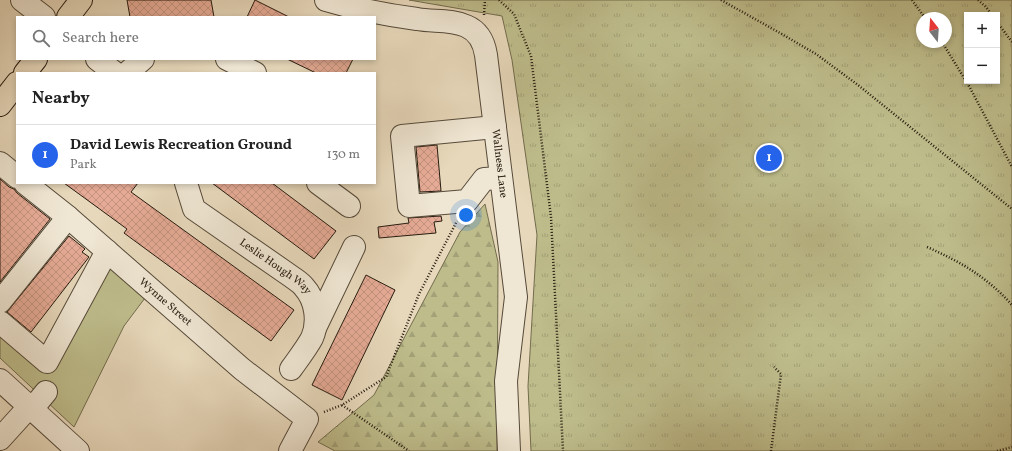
<!DOCTYPE html>
<html lang="en">
<head>
<meta charset="utf-8">
<style>
  body { margin:0; font-family:Vollkorn,serif; background:#f2f2f2; color:#222 }
  .controls { position:absolute; right:12px; top:12px; display:grid; overflow:hidden; border-radius:0px; box-shadow:0 2px 6px #0003 }
  .controls button { width:36px; height:36px; display:grid; place-items:center; padding:0; border:0; border-bottom:1px solid #e0e0e0; background:#fff; color:#222; font:20px sans-serif }
  .compass { position:absolute; left:916px; top:12px; width:36px; height:36px; border-radius:50%; background:#fff; box-shadow:0 2px 6px #0003; rotate:343deg }
  .you { position:absolute; left:466px; top:215px; width:14px; height:14px; margin:-10px; border:3px solid #fff; border-radius:50%; background:#1a73e8; box-shadow:0 0 0 6px #1a73e833 }
  .badge { display:grid; place-items:center; width:26px; height:26px; border-radius:50%; background:#2563eb; color:#fff; font-size:13px; font-weight:700 }
  .pin { position:absolute; translate:-50% -50%; border:2px solid #fff; box-shadow:0 1px 4px #0006 }
  .list { margin:0; padding:0; list-style:none }
  h2 { display:flex; justify-content:space-between; align-items:center; height:52px; margin:0; padding:0 16px; font-size:17px }
  h2 small { font-size:13px; font-weight:400; color:#767676 }
  .list li { display:grid; grid-template-columns:26px 1fr auto; gap:12px; align-items:center; box-sizing:border-box; height:60px; padding:0 16px; border-top:1px solid #e0e0e0 }
  .list b { display:block; font-size:15px; white-space:nowrap }
  .list p { margin:0; font-size:13px; white-space:nowrap; color:#767676 }
  .list em { font-size:13px; font-style:normal; color:#767676 }
  .icon { flex:none; width:22px; height:22px; fill:none; stroke:currentColor; stroke-width:2; stroke-linecap:round; stroke-linejoin:round }
  .map { position:relative; flex:none; width:1012px; height:451px; overflow:hidden }
  .search { position:absolute; background:#fff; box-shadow:0 2px 6px #0003; left:16px; top:16px; width:360px; height:44px; display:flex; align-items:center; gap:10px; box-sizing:border-box; padding:0 14px; border-radius:0px; color:#767676; font-size:15px }
  .panel { position:absolute; background:#fff; box-shadow:0 2px 6px #0003; left:16px; top:72px; width:360px; height:112px; border-radius:0px }
  .map>svg:first-child { display:block }
  .green { fill:#bebc8b; stroke:#726c4d }
  .forest { fill:url(#forest-firs); stroke:#726c4d }
  .park { fill:url(#park-tufts); stroke:#726c4d; fill-rule:evenodd }
  .building { fill:url(#building-cross-hatch); stroke:#261b0f }
  .lines { fill:none; stroke-linecap:round; stroke-linejoin:round }
  .minor-casing { stroke:#564a3a; stroke-width:24 }
  .major-casing { stroke:#261b0f; stroke-width:24 }
  .path { stroke:#261b0f; stroke-width:2.5; stroke-dasharray:1 2; stroke-linecap:butt }
  .minor { stroke:#efe6d3; stroke-width:22 }
  .major { stroke:#e7d8bb; stroke-width:22 }
  .labels { text-anchor:middle; dominant-baseline:central; stroke-width:3; stroke-linejoin:round; paint-order:stroke }
  .street-label { font-size:11px; fill:#261b0f; stroke:#efe6d3 }
</style>
</head>
<body>
<div class="map">
<svg width="1012" height="451" viewBox="0 0 1012 451">
  <defs>
    <pattern id="forest-firs" width="22" height="20" patternUnits="userSpaceOnUse"><rect width="22" height="20" fill="#bebc8b"/><path d="M5 1l3.5 6h-7zM16 11l3.5 6h-7z" fill="#a3a177"/></pattern>
    <pattern id="park-tufts" width="24" height="20" patternUnits="userSpaceOnUse"><rect width="24" height="20" fill="#bebc8b"/><path d="M3 7l-1-3M5 7V3M7 7l1-3M15 17l-1-3M17 17v-4M19 17l1-3" fill="none" stroke="#a3a177"/></pattern>
    <pattern id="building-cross-hatch" width="8" height="8" patternUnits="userSpaceOnUse"><rect width="8" height="8" fill="#e6ab96"/><path d="M0 0l8 8M0 8l8-8" fill="none" stroke="#c59380"/></pattern>
  </defs>
  <rect width="100%" height="100%" fill="#e7d8bb"/>
  <filter id="stains"><feTurbulence type="fractalNoise" baseFrequency=".005" numOctaves="4"/><feColorMatrix values="0 0 0 0 .2 0 0 0 0 .09 0 0 0 0 .02 0 0 0 .5 -.17"/></filter>
  <radialGradient id="worn" r=".72"><stop offset=".6" stop-color="#630" stop-opacity="0"/><stop offset="1" stop-color="#630" stop-opacity=".3"/></radialGradient>
  <polygon class="green" points="109,261 148,294 124,326 74,427 0,358 0,330 49,369"/>
  <polygon class="forest" points="485,204 498,262 497,451 335,451 318,442 374,395 460,232"/>
  <path class="park" d="M409,0H1012V451H531L528,386L537,235L512,60L502,16ZM967,15H997V81H967ZM922,18H946V42H922Z"/>
  <g class="building">
    <polygon points="127,0 211,0 214,17 130,17"/>
    <polygon points="255,0 289,17 247,17"/>
    <polygon points="287,59 353,59 346,73 316,73"/>
    <polygon points="437,145 441,191 420,192 416,147"/>
    <polygon points="0,179 9,187 14,189 17,193 50,219 0,282"/>
    <polygon points="64,183 138,183 131,192 294,310 271,341 124,233 127,229"/>
    <polygon points="212,183 272,183 336,231 314,259"/>
    <polygon points="441,216 442,221 434,222 436,233 379,238 378,227 409,223 408,218"/>
    <polygon points="69,236 85,249 82,252 89,257 31,332 7,312"/>
    <polygon points="366,275 395,290 342,400 312,385"/>
  </g>
  <g class="lines">
    <g class="minor-casing">
      <g id="minor">
        <polyline points="22,0 44,17"/>
        <path id="s1" d="M326,0C356,9 386,15 417,19C432,22 451,19 466,26C478,31 484,42 486,55L516,297L506,381L509,451"/>
        <polyline points="97,59 115,73"/>
        <polyline points="227,59 255,73"/>
        <polyline points="127,73 143,59"/>
        <polyline points="495,127 402,136 409,206 467,201 484,179 501,178"/>
        <polyline points="0,163 17,177"/>
        <path id="s2" d="M25,183L68,217L242,369L307,419L290,451"/>
        <path id="s3" d="M186,183L194,209L292,277C296,280 301,283 304,287C316,300 319,322 312,338C306,349 298,359 291,369"/>
        <polyline points="318,183 349,206"/>
        <polyline points="0,302 68,217"/>
        <polyline points="0,322 47,362 107,251"/>
        <polyline points="316,326 354,247"/>
        <polyline points="0,380 78,451"/>
        <polyline points="32,409 46,392"/>
        <polyline points="0,439 29,407"/>
      </g>
    </g>
    <g class="major-casing">
      <g id="major">
        <polyline points="68,17 81,0"/>
        <polyline points="25,73 36,59"/>
        <polyline points="0,105 17,83"/>
      </g>
    </g>
    <g class="path">
      <polyline points="499,0 514,14 531,56 551,217 563,451"/>
      <polyline points="721,0 780,33 816,54 858,85 1012,209"/>
      <polyline points="912,0 925,18"/>
      <polyline points="978,0 986,7 992,15"/>
      <polyline points="484,15 485,0"/>
      <polyline points="997,22 1012,42"/>
      <polyline points="942,42 969,86 1012,167"/>
      <path d="M927,247C961,262 987,277 1012,305"/>
      <polyline points="342,405 409,451"/>
      <polyline points="324,412 342,405 386,377 419,294 457,221"/>
      <polyline points="771,451 781,374 774,367"/>
      <polyline points="997,451 1012,447"/>
    </g>
    <use href="#minor" class="minor"/>
    <use href="#major" class="major"/>
  </g>
  <g class="labels">
    <g class="street-label">
      <text stroke="none"><textPath href="#s1" startOffset="289">Wallness Lane</textPath></text>
      <text stroke="none"><textPath href="#s3" startOffset="127">Leslie Hough Way</textPath></text>
      <text stroke="none"><textPath href="#s2" startOffset="184">Wynne Street</textPath></text>
    </g>
  </g>
  <rect width="100%" height="100%" filter="url(#stains)"/>
  <rect width="100%" height="100%" fill="url(#worn)"/>
</svg>
<div class="controls">
<button>+</button>
<button>−</button>
</div>
<svg class="compass" viewBox="-18 -18 36 36"><path d="M0-13l5 13h-10z" fill="#e53935"/><path d="M0 13l5-13h-10z" fill="#767676"/></svg>
<div class="you"></div>
<div class="pin badge" style="left:769px;top:158px">1</div>
<div class="search"><svg class="icon" aria-label="search" viewBox="0 0 24 24"><circle cx="10" cy="10" r="6"/><path d="M15 15l6 6"/></svg>Search here</div>
<section class="panel">
<h2>Nearby<small></small></h2>
<ul class="list">
<li><span class="badge">1</span><div><b>David Lewis Recreation Ground</b><p>Park</p></div><em>130 m</em></li>
</ul>
</section>
</div>
</body>
</html>
